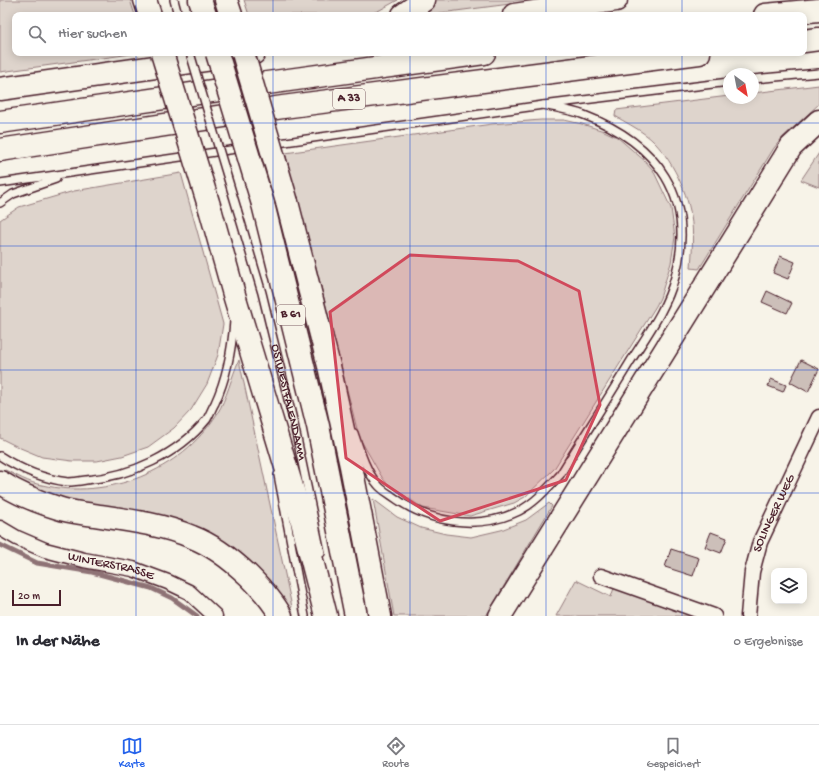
<!DOCTYPE html>
<html lang="de">
<head>
<meta charset="utf-8">
<style>
  body { margin:0; font-family:"Gochi Hand",sans-serif; background:#f7f7f7; color:#2b2b33 }
  .controls { position:absolute; right:12px; bottom:12px; display:grid; overflow:hidden; border-radius:8px; box-shadow:0 2px 10px #0003 }
  .controls button { width:36px; height:36px; display:grid; place-items:center; padding:0; border:0; border-bottom:1px solid #e1e1e2; background:#fff; color:#2b2b33; font:20px sans-serif }
  .compass { position:absolute; left:723px; top:68px; width:36px; height:36px; border-radius:50%; background:#fff; box-shadow:0 2px 10px #0003; rotate:148deg }
  .scale { position:absolute; left:12px; bottom:10px; width:49px; box-sizing:border-box; padding-left:4px; border:2px solid #4a1f2b; border-top:0; font-size:11px; line-height:14px; white-space:nowrap; color:#4a1f2b; -webkit-text-stroke:3px #f7f3e8; paint-order:stroke }
  .list { margin:0; padding:0; list-style:none }
  h2 { display:flex; justify-content:space-between; align-items:center; height:52px; margin:0; padding:0 16px; font-size:17px }
  h2 small { font-size:13px; font-weight:400; color:#7c7c81 }
  .icon { flex:none; width:22px; height:22px; fill:none; stroke:currentColor; stroke-width:2; stroke-linecap:round; stroke-linejoin:round }
  .map { position:relative; flex:none; width:819px; height:616px; overflow:hidden }
  .search { position:absolute; background:#fff; box-shadow:0 2px 10px #0003; left:12px; right:12px; top:12px; height:44px; display:flex; align-items:center; gap:10px; box-sizing:border-box; padding:0 14px; border-radius:8px; color:#7c7c81; font-size:15px }
  .sheet { height:108px; background:#fff }
  nav { display:flex; justify-content:space-around; align-items:center; box-sizing:border-box; height:56px; border-top:1px solid #e1e1e2; background:#fff; font-size:11px; color:#7c7c81 }
  nav a { display:grid; justify-items:center; gap:2px }
  nav .on { color:#2563eb }
  .map>svg:first-child { display:block }
  .green { fill:#ded4cc; stroke:#947a7c }
  .lines { fill:none; stroke-linecap:round; stroke-linejoin:round }
  .stream { stroke:#8e7275; stroke-width:5 }
  .building { fill:#ccbfb9; stroke:#4a1f2b }
  .lane-casing { stroke:#4a1f2b; stroke-width:10 }
  .street-casing { stroke:#4a1f2b; stroke-width:17 }
  .highway-casing { stroke:#4a1f2b; stroke-width:25 }
  .lane { stroke:#f7f3e8; stroke-width:7 }
  .street { stroke:#f7f3e8; stroke-width:14 }
  .highway { stroke:#f7f3e8; stroke-width:22 }
  .lane-bridge-casing { stroke:#4a1f2b; stroke-width:10; stroke-linecap:butt }
  .highway-bridge-casing { stroke:#4a1f2b; stroke-width:25; stroke-linecap:butt }
  .lane-bridge { stroke:#f7f3e8; stroke-width:7 }
  .highway-bridge { stroke:#f7f3e8; stroke-width:22 }
  .marked { fill:#d1495b; fill-opacity:0.2; stroke:#d1495b; stroke-width:3; stroke-linejoin:round }
  .grid { fill:none; stroke:#1d4ed8; stroke-width:1; stroke-opacity:0.55 }
  .labels { text-anchor:middle; dominant-baseline:central; stroke-width:3; stroke-linejoin:round; paint-order:stroke }
  .shield { fill:#f7f3e8; stroke:#7e5f64; stroke-width:1 }
  .shield-label { font-size:12px; font-weight:bold; fill:#4a1f2b }
  .street-label { font-size:13px; fill:#4a1f2b; stroke:#f7f3e8 }
</style>
</head>
<body>
<div class="map">
<svg width="819" height="616" viewBox="0 0 819 616">
  <rect width="100%" height="100%" fill="#f7f3e8"/>
  <filter id="ink" filterUnits="userSpaceOnUse"><feTurbulence type="fractalNoise" baseFrequency=".025" numOctaves="2"/><feDisplacementMap in="SourceGraphic" scale="8" xChannelSelector="R" yChannelSelector="G"/><feConvolveMatrix kernelMatrix="1 2 1 2 8 2 1 2 1" color-interpolation-filters="sRGB"/></filter>
  <g filter="url(#ink)">
    <g class="green">
      <polygon points="0,0 130,0 135,15 15,15 15,53 139,53 0,72"/>
      <polygon points="244,0 398,0 378,11 366,15 249,15"/>
      <polygon points="436,0 541,0 425,15 423,10"/>
      <path d="M819,85V104L783,137L774,148L699,269L691,268C692,251 694,233 691,216C687,190 668,151 646,135C637,128 625,122 615,116L616,110L729,96V98H753V93Z"/>
      <polygon points="541,120 564,120 582,124 604,131 617,137 645,161 653,170 671,208 675,237 671,263 660,298 656,306 554,469 525,497 514,503 470,516 423,508 389,485 383,479 359,437 316,267 285,153 492,124"/>
      <polygon points="819,153 819,187 801,180"/>
      <polygon points="181,173 223,324 218,355 207,384 191,410 174,428 148,447 122,456 97,461 72,461 42,457 18,447 0,438 0,220 19,207 74,191"/>
      <path d="M239,360L292,607L289,609L266,579L95,505L61,498L37,490L4,473L5,470C16,475 29,483 42,485C108,500 180,472 217,414C227,398 231,378 239,360Z"/>
      <polygon points="373,499 397,517 421,528 446,534 471,537 501,530 526,520 549,503 552,506 486,616 394,616"/>
      <polygon points="576,580 611,597 614,588 691,616 556,616"/>
    </g>
    <g class="lines">
      <polyline class="stream" points="0,545 37,563 92,572 151,588 172,598 197,616"/>
    </g>
    <g class="building">
      <polygon points="780,256 795,262 788,279 773,273"/>
      <polygon points="767,291 792,303 787,313 762,302"/>
      <polygon points="801,360 819,369 808,392 790,382"/>
      <polygon points="771,379 786,385 783,392 768,386"/>
      <polygon points="711,532 727,538 721,553 705,547"/>
      <polygon points="671,549 699,558 693,576 665,567"/>
    </g>
    <g class="lines">
      <g class="lane-casing">
        <g id="lane">
          <polyline points="174,0 178,15"/>
          <polyline points="753,79 819,73"/>
          <polyline points="0,183 543,105 729,82"/>
          <polyline points="0,203 13,194 56,179"/>
          <path id="s1" d="M237,209L262,293L294,424L321,553"/>
          <path d="M354,433C360,451 366,471 378,485C382,490 388,493 392,496C428,523 478,531 519,511C535,503 548,488 560,475C583,437 607,400 630,362C647,335 667,308 675,277C697,197 657,143 584,115C571,110 556,108 543,105"/>
          <path d="M0,456C20,469 44,479 68,482C73,482 80,481 86,480C131,476 178,455 207,419C210,414 212,408 215,403C227,377 232,349 234,321"/>
          <polyline points="278,475 305,616"/>
        </g>
      </g>
      <g class="street-casing">
        <g id="street">
          <path id="s2" d="M0,528L17,538L45,550L84,560L133,569L168,582L189,592L215,616"/>
          <polyline points="601,576 714,616"/>
          <path id="s3" d="M748,616L752,572L760,542L819,417"/>
        </g>
      </g>
      <g class="highway-casing">
        <g id="highway">
          <polyline points="145,0 150,15"/>
          <polyline points="200,0 205,15"/>
          <polyline points="226,0 231,15"/>
          <polyline points="403,15 424,0"/>
          <polyline points="514,15 616,0"/>
          <polyline points="765,15 819,10"/>
          <polyline points="804,41 819,39"/>
          <polyline points="0,89 254,53"/>
          <polyline points="0,122 267,83 484,53"/>
          <polyline points="0,150 283,107 699,53"/>
          <polyline points="287,202 329,366 351,466 380,616"/>
          <polyline points="263,204 318,426 356,616"/>
          <polyline points="211,212 235,298 301,517 326,616"/>
          <path d="M0,482C18,494 38,502 58,508C69,512 82,513 94,515C127,520 161,524 192,537C213,545 232,560 249,576C261,588 273,601 281,616"/>
          <polyline points="500,616 759,199 791,147 819,121"/>
        </g>
      </g>
      <use href="#lane" class="lane"/>
      <use href="#street" class="street"/>
      <use href="#highway" class="highway"/>
      <g class="lane-bridge-casing">
        <polyline id="lane-bridge" points="190,53 237,209"/>
      </g>
      <g class="highway-bridge-casing">
        <g id="highway-bridge">
          <polyline points="162,53 211,212"/>
          <polyline points="217,53 263,204"/>
          <polyline points="243,53 287,202"/>
        </g>
      </g>
      <use href="#lane-bridge" class="lane-bridge"/>
      <use href="#highway-bridge" class="highway-bridge"/>
    </g>
  </g>
  <path class="marked" d="M410,255L518,261L579,291L600,405L566,480L440,521L346,458L330,312Z"/>
  <path class="grid" d="M136,0V15M273,0V15M410,0V15M546,0V15M682,0V15M136,53V616M273,53V616M410,53V616M546,53V616M682,53V616M0,123H819M0,246H819M0,370H819M0,493H819"/>
  <g class="labels">
    <g class="shield">
      <rect x="333" y="89" width="32" height="20" rx="3"/>
      <rect x="277" y="305" width="28" height="20" rx="3"/>
    </g>
    <g class="shield-label">
      <text x="349" y="99">A 33</text>
      <text x="291" y="315">B 61</text>
    </g>
    <g class="street-label">
      <text stroke="none"><textPath href="#s1" startOffset="200">OSTWESTFALENDAMM</textPath></text>
      <text stroke="none"><textPath href="#s3" startOffset="107">SOLINGER WEG</textPath></text>
      <text stroke="none"><textPath href="#s2" startOffset="118">WINTERSTRASSE</textPath></text>
    </g>
  </g>
</svg>
<div class="controls">
<button><svg class="icon" aria-label="layers" viewBox="0 0 24 24"><path d="M12 4l9 5-9 5-9-5zM3 14l9 5 9-5"/></svg></button>
</div>
<svg class="compass" viewBox="-18 -18 36 36"><path d="M0-13l5 13h-10z" fill="#e53935"/><path d="M0 13l5-13h-10z" fill="#7c7c81"/></svg>
<div class="scale">20 m</div>
<div class="search"><svg class="icon" aria-label="search" viewBox="0 0 24 24"><circle cx="10" cy="10" r="6"/><path d="M15 15l6 6"/></svg>Hier suchen</div>
</div>
<section class="sheet">
<h2>In der Nähe<small>0 Ergebnisse</small></h2>
<ul class="list">
</ul>
</section>
<nav>
<a class="on"><svg class="icon" aria-label="map" viewBox="0 0 24 24"><path d="M3 6l6-2 6 2 6-2v14l-6 2-6-2-6 2zM9 4v14M15 6v14"/></svg>Karte</a>
<a><svg class="icon" aria-label="directions" viewBox="0 0 24 24"><path d="M12 3l9 9-9 9-9-9zM9 14v-3h6M13 9l2 2-2 2"/></svg>Route</a>
<a><svg class="icon" aria-label="saved" viewBox="0 0 24 24"><path d="M7 4h10v16l-5-4-5 4z"/></svg>Gespeichert</a>
</nav>
</body>
</html>
